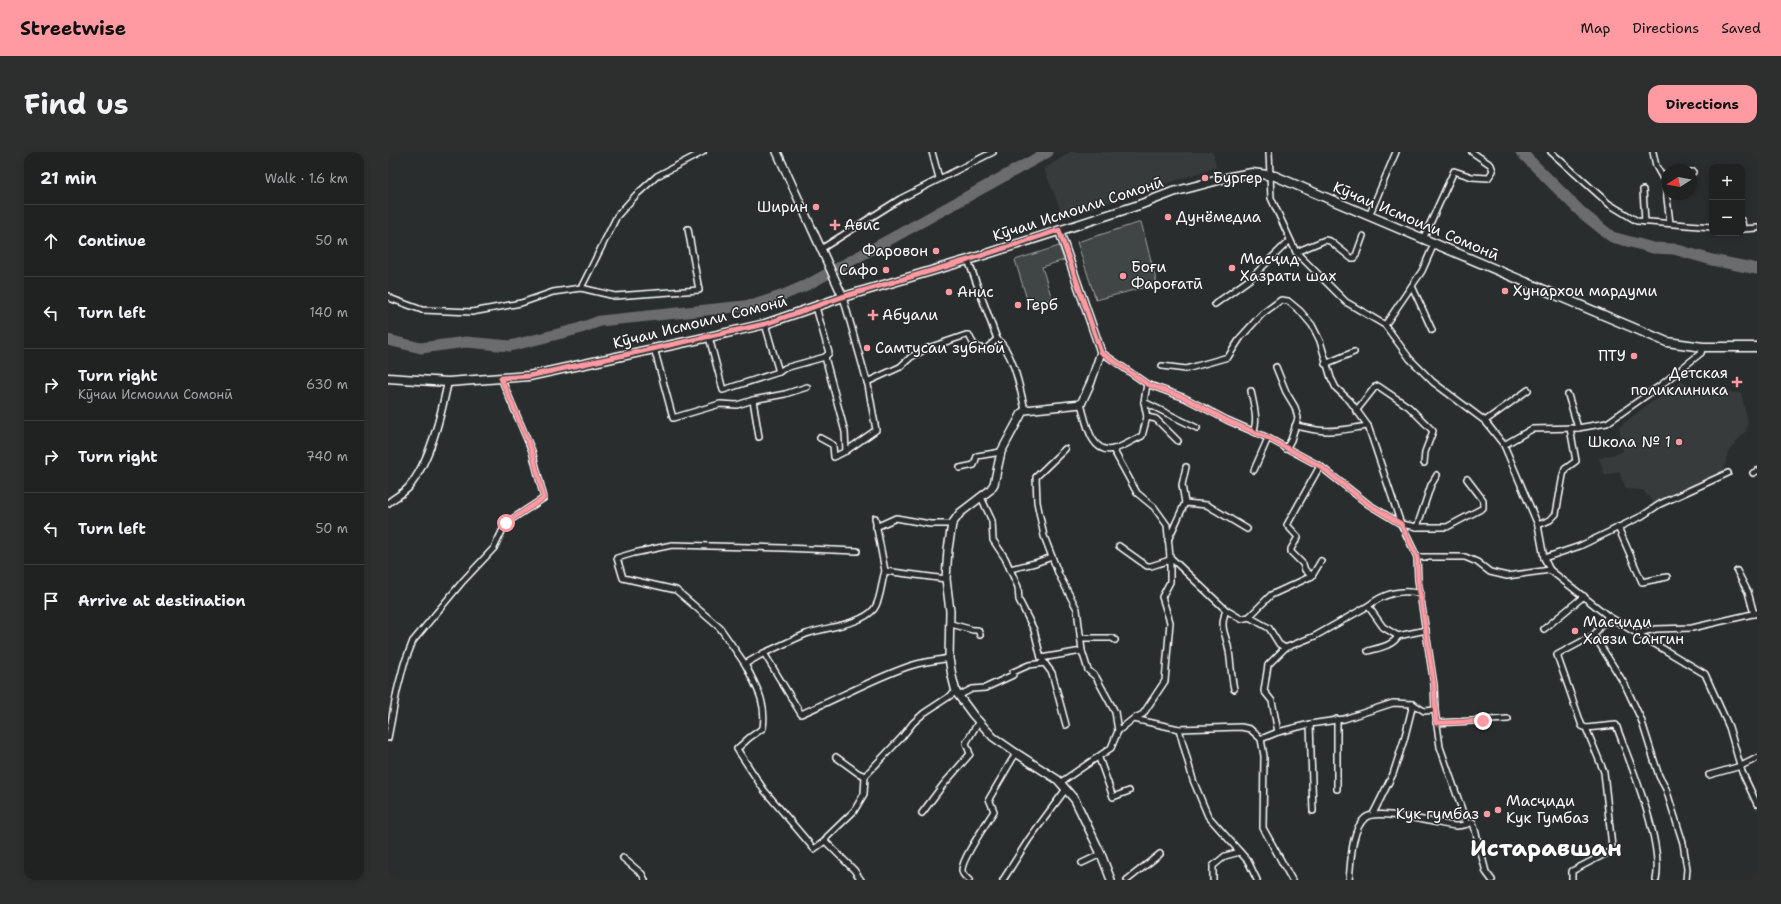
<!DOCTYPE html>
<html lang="en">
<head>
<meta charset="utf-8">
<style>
  body { margin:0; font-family:"Shantell Sans",sans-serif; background:#2d2f2f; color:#f1f3f6 }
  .controls { position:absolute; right:12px; top:12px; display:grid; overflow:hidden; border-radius:8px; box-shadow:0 2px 6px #0003 }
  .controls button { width:36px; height:36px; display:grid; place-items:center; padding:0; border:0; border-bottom:1px solid #3d3f40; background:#202222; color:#f1f3f6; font:20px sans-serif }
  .compass { position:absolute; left:1273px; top:12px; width:36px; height:36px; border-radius:50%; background:#202222; box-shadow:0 2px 6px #0003; rotate:259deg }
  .stop { position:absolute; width:12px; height:12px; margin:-9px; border:3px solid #ff9aa2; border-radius:50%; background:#fff }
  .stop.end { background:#ff9aa2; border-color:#fff; box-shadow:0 1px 4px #0008 }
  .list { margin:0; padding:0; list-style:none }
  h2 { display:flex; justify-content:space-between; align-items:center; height:52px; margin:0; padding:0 16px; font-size:17px }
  h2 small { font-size:13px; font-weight:400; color:#a2a4a5 }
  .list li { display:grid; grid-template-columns:26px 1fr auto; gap:12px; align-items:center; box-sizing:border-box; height:72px; padding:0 16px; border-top:1px solid #3d3f40 }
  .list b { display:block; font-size:15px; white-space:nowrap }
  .list p { margin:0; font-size:13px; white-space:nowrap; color:#a2a4a5 }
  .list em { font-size:13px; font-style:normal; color:#a2a4a5 }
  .icon { flex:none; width:22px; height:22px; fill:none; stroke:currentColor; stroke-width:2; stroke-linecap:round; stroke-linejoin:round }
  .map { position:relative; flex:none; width:1369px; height:728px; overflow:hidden; border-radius:12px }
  header { display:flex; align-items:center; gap:24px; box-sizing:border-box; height:56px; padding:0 20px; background:#ff9aa2; color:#111 }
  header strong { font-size:19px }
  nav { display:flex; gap:22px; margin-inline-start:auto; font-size:14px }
  .intro { display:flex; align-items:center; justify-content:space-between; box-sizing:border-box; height:96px; padding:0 24px }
  h1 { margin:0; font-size:28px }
  .button { padding:10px 18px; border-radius:12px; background:#ff9aa2; color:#111; font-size:14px; font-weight:700 }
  main { display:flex; gap:24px; padding:0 24px }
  aside { flex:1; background:#202222; border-radius:12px; box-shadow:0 2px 6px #0003 }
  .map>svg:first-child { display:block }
  .built { fill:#373a3b }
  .green { fill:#414445; stroke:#a0a2a2 }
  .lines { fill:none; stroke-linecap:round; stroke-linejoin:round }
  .river { stroke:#6a6c6d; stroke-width:11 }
  .minor-casing { stroke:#fff; stroke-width:8 }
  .tertiary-casing { stroke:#fff; stroke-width:9 }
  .secondary-casing { stroke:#fff; stroke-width:10 }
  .primary-casing { stroke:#fff; stroke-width:11 }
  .minor { stroke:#2a2d2e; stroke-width:5 }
  .tertiary { stroke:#2a2d2e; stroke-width:6 }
  .secondary { stroke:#2a2d2e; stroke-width:7 }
  .primary { stroke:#2a2d2e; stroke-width:8 }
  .route { stroke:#ff9aa2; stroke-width:5 }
  .poi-dot { fill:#ff9aa2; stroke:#2a2d2e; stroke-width:1.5 }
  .labels { text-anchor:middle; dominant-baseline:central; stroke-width:3; stroke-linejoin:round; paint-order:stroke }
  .poi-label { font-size:15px; fill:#fff; stroke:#2a2d2e; text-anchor:start }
  .street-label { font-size:15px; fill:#fff; stroke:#2a2d2e }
  .town-label { font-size:23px; font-weight:bold; fill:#fff; stroke:#2a2d2e }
</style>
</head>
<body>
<header>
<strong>Streetwise</strong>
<nav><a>Map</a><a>Directions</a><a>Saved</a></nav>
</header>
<div class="intro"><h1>Find us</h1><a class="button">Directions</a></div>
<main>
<aside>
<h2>21 min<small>Walk · 1.6 km</small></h2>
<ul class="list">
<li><svg class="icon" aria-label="ahead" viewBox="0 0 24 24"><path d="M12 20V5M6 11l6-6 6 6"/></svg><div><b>Continue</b></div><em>50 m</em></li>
<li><svg class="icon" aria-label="left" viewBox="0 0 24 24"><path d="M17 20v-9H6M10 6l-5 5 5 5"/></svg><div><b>Turn left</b></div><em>140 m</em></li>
<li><svg class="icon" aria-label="right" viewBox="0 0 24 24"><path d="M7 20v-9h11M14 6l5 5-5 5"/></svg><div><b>Turn right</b><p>Кӯчаи Исмоили Сомонӣ</p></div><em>630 m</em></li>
<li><svg class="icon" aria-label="right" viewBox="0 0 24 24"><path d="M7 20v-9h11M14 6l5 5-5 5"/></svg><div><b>Turn right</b></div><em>740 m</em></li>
<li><svg class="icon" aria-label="left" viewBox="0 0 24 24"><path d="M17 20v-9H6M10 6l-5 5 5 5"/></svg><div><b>Turn left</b></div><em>50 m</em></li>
<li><svg class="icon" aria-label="arrive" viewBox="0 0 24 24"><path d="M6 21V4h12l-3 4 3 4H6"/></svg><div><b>Arrive at destination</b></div></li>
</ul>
</aside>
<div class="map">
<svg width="1369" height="728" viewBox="0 0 1369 728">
  <rect width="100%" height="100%" fill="#2a2d2e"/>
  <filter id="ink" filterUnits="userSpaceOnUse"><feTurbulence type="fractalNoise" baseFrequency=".025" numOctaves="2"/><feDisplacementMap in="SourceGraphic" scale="8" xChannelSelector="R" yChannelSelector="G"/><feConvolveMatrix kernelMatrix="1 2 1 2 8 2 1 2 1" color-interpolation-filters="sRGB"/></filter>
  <g filter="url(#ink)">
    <g class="built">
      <polygon points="682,0 825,0 828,15 676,66 656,17"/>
      <polygon points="1293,228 1306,238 1353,241 1360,270 1357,280 1340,300 1336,319 1266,352 1255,338 1238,337 1231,319 1217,324 1211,306 1235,300 1231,275 1259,253 1287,237"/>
    </g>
    <g class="green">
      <polygon points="753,70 769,132 708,148 689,90"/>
      <polygon points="671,94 676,108 654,115 664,147 641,154 627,108"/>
    </g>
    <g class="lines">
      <g class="river">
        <polyline points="1133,0 1194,61 1224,85 1265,96 1286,97 1324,108 1369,117"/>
        <polyline points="0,188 33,196 78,190 122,194 190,177 212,169 366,153 393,144 421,132 660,0"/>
      </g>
      <g class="minor-casing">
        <g id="minor">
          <polyline points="544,0 551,26"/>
          <polyline points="881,0 883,46 908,100 958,150 997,173 1022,207 1045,230 1097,269 1116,293 1150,373 1156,406 1162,418 1220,464 1317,522 1341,575 1354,620 1369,652"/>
          <polyline points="1163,0 1221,52 1249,69 1324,75"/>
          <polyline points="1265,0 1268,14 1277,30 1282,71"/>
          <polyline points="1303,20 1305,20"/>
          <polyline points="1274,25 1279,22"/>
          <polyline points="1255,38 1257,70"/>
          <polyline points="981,64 1008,0"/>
          <polyline points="1354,69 1355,77"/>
          <polyline points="1354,77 1369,76"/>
          <polyline points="1035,87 1066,19 1084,25 1100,26 1105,19 1103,13 1084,0"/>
          <polyline points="433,97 512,47 605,0"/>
          <polyline points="908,100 937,88 942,89 963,106 967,106 975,84"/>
          <polyline points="580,108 609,187"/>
          <polyline points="1024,134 1044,178"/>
          <polyline points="193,136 229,64 248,43 269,24 315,0"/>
          <polyline points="0,144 4,147 34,158 84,160 133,151 165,140 193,136 227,144 311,138 300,77"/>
          <polyline points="827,152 862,127 901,89"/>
          <polyline points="377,172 391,220 397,216 437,205 441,201 428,155"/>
          <polyline points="997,173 1034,119 1046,92"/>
          <polyline points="321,185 335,238 391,220"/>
          <polyline points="266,196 285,266 332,252 349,253 365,248 397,242 419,235"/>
          <polyline points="713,200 759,232 797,246 839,268 880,286 932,314 980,352 1013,372 1029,375 1043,333 1049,323"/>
          <polyline points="437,205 457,280 458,299"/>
          <polyline points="937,212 966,200"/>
          <polyline points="774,214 798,217 840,205 853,185 874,162 893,148 900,149 912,159 924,173 932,189 943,226 948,236 962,249 980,274 1013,372 1029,405 1030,428 1046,533 1047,558 1052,595 1079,672"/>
          <polyline points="888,215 898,240 907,255 910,266 903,288 898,297"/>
          <path d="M479,230L512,215L523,205L540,196L578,183H581C585,192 587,196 598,197L609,187C626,201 632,237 637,258"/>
          <path d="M863,239C865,251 871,268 865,280"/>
          <polyline points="1180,243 1190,276"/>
          <polyline points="365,248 371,285"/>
          <polyline points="756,250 809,276"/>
          <path d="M693,252C698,268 702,303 726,297C735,295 745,288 754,284L759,265L756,250L759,232"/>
          <polyline points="968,259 987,235 990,234 1021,255 1045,279 1037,300 1036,311"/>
          <polyline points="759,265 768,267 790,289"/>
          <polyline points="1097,269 1140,238"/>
          <path d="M907,274C915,275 922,277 929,278C946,281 964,276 980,274"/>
          <polyline points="432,286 445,293 446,305 458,299 488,278 480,233 455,145"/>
          <polyline points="1116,293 1144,277 1190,276 1219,271 1273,233 1313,201 1315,195"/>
          <polyline points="677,297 648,325 649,350 656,384 671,423 689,457 694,499 700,518 708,525 727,560 730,579"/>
          <polyline points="572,316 586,313 589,304 613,300"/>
          <polyline points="866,318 880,286"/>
          <polyline points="1365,321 1369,319"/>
          <polyline points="593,345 604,369 605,388 617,406 630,435 631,448 646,478 653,506 694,499"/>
          <polyline points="797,351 794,333 798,315"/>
          <polyline points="487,366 497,419 558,427"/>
          <polyline points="1150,373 1162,368 1168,362 1175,323 1177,317 1188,309 1182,276"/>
          <polyline points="488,375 508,366 542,372 564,372"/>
          <polyline points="1029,375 1059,375 1095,356 1095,348 1079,327"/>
          <polyline points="1230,375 1254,430 1279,425"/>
          <polyline points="780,388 797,351 819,353 859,377"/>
          <polyline points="731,394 759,414 763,414 782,408"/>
          <path d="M469,399L396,396L284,393L246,401L229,406L235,426L288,438L332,476L357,512L376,501L413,562C449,547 482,528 519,515C532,510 547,509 561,506"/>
          <polyline points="782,405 838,458 853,467 861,465 883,443 924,424 933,409"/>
          <polyline points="1029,405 1077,405 1089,410 1102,420 1119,424 1162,418"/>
          <polyline points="1156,406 1192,394 1254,364 1272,352 1340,321"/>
          <polyline points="622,417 647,411 664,405"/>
          <polyline points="1349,419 1360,440 1366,462"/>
          <polyline points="924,424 917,418 915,412 903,400 903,397 910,385 899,373 932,314"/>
          <path d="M980,454C995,442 1014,436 1033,442"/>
          <path d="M838,458C831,478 838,480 841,499C843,511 843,524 846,537"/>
          <polyline points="861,465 881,476 891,492 897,496"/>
          <polyline points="563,472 585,478 590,478 592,483"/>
          <polyline points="1156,477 1196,444"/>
          <polyline points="1249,481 1268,477 1304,476 1369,461"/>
          <polyline points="1206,483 1237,533 1253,567 1271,624 1278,637 1295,691 1299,717 1298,728"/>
          <polyline points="693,486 724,486 727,488"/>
          <path d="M980,499C990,496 1005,494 1010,484"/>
          <path d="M376,501C390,495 404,488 418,482C437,475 473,473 486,457C493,448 493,431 497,419"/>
          <polyline points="655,509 664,521 678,573"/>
          <path d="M357,512C368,534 379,550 375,576L361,586L349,597L376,638L426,697L437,689"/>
          <polyline points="572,543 584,537 597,536 625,523 625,520 641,513 657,511"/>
          <polyline points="746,567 791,577 853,575 862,577 873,587 876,604 875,676 904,728"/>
          <polyline points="949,567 949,637"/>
          <polyline points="1048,571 1120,567"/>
          <polyline points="922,572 925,659"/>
          <path d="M1198,576L1228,573C1242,611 1276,690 1268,728"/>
          <polyline points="791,577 805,628 820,664 860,709 869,728"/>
          <polyline points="890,580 884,549 876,539 880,513 897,496 927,484 980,454 995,475 1010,484 1038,478"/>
          <polyline points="0,586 9,539 16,512 25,489 75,429 106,396 118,371 156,346 144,299 113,226"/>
          <polyline points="873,587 890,580 922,572 956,567 1005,551 1025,552 1036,559 1047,558"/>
          <polyline points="448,605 470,621 477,624"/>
          <polyline points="711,606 725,645 741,639"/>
          <polyline points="1321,623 1353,614 1369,606"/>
          <polyline points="673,630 723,596 730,579 745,567 755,562 777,529 782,470 774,445 782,430 782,405 779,373 766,355 749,341 725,297"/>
          <polyline points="534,661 555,633 582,602 578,591 591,569"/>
          <polyline points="985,662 1005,622 1016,588 1025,552"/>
          <polyline points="235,706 254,722 257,728"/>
          <polyline points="694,711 713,702"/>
          <polyline points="473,728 466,718 437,689 439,685 466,659 476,642 477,624 514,585 525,571 536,561 568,540"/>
          <path d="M581,728C578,725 574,723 574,718C574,706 599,671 606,659L601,647L628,601"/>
          <polyline points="615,728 641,687 678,637"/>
          <polyline points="739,728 772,702"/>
          <polyline points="825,728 825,714 837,704 852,700"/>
          <path d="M961,728C963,711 963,678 977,666C987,657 1032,668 1046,670C1061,673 1070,677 1085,670L1098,720L1104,728"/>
          <polyline points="1184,728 1184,719 1223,699 1224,695 1216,620 1198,576 1194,574 1169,503 1206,483 1220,464"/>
        </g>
      </g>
      <g class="tertiary-casing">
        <path id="tertiary" d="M0,351C6,346 14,342 20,336C42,310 53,263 60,230"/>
      </g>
      <g class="secondary-casing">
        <g id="secondary">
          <polyline points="389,0 455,145"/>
          <polyline points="671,78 713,200 703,230 693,252 637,258 634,261 613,300 606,332 602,338 572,361 564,372 560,397 558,427 562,459 561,506 564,524 568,540 585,563 605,585 628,601 670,628 687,648 713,702 723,728"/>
        </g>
      </g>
      <g class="primary-casing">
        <polyline id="primary" points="0,226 60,230 141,224 321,185 377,172 455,145 580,108 751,53 785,40 842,25 864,21 887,24 1279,190 1315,195 1369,195"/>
      </g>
      <use href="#minor" class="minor"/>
      <use href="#tertiary" class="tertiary"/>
      <use href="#secondary" class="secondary"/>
      <use href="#primary" class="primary"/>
    </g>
  </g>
  <g class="lines" filter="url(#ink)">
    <polyline class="route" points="118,371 156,346 144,299 113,226 141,224 377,172 454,145 580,108 671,78 713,200 759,232 797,246 838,268 880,286 932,314 980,352 1013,372 1029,405 1030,428 1046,533 1048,571 1095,569"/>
  </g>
  <g class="poi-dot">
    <circle cx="817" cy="26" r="4"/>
    <circle cx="428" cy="55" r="4"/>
    <circle cx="780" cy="65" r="4"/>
    <path d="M445 67h4v4h4v4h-4v4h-4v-4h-4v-4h4z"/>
    <circle cx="548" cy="99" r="4"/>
    <circle cx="844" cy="116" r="4"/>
    <circle cx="498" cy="118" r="4"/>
    <circle cx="735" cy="124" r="4"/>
    <circle cx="1117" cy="139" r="4"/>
    <circle cx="561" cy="140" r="4"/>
    <circle cx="630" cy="153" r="4"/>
    <path d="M483 157h4v4h4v4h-4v4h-4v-4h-4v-4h4z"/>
    <circle cx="479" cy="196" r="4"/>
    <circle cx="1246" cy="204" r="4"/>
    <path d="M1347 224h4v4h4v4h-4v4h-4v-4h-4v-4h4z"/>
    <circle cx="1291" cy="290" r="4"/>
    <circle cx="1187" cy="479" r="4"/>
    <circle cx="1110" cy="658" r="4"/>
    <circle cx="1099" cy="662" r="4"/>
  </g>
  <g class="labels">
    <g class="poi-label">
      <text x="825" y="26">Бургер</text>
      <text x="420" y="55" text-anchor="end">Ширин</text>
      <text x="788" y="65">Дунёмедиа</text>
      <text x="456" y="73">Авис</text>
      <text x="540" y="99" text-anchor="end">Фаровон</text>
      <text x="852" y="107">Масҷид<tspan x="852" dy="17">Хазрати шах</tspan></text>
      <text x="743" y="115">Боғи<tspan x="743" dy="17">Фароғатӣ</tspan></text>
      <text x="490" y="118" text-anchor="end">Сафо</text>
      <text x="1125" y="139">Хунархои мардуми</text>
      <text x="569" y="140">Анис</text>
      <text x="638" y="153">Герб</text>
      <text x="494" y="163">Абуали</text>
      <text x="487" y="196">Самтусаи зубной</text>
      <text x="1238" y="204" text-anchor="end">ПТУ</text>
      <text x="1340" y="221" text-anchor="end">Детская<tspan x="1340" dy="17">поликлиника</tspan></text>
      <text x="1283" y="290" text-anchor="end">Школа № 1</text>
      <text x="1195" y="470">Масҷиди<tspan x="1195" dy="17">Хавзи Сангин</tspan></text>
      <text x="1118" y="649">Масҷиди<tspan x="1118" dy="17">Кук Гумбаз</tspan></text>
      <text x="1091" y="662" text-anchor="end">Кук гумбаз</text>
    </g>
    <g class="street-label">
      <text transform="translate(690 57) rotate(-18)">Кӯчаи Исмоили Сомонӣ</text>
      <text transform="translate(1028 69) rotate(23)">Кӯчаи Исмоили Сомонӣ</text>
      <text transform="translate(312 170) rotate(-14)">Кӯчаи Исмоили Сомонӣ</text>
    </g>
    <g class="town-label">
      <text x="1158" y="696">Истаравшан</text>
    </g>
  </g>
</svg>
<div class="controls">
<button>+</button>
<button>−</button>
</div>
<svg class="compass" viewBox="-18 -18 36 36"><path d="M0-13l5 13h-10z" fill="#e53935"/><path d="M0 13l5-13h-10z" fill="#a2a4a5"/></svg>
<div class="stop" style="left:118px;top:371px"></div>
<div class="stop end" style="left:1095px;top:569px"></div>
</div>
</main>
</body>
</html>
